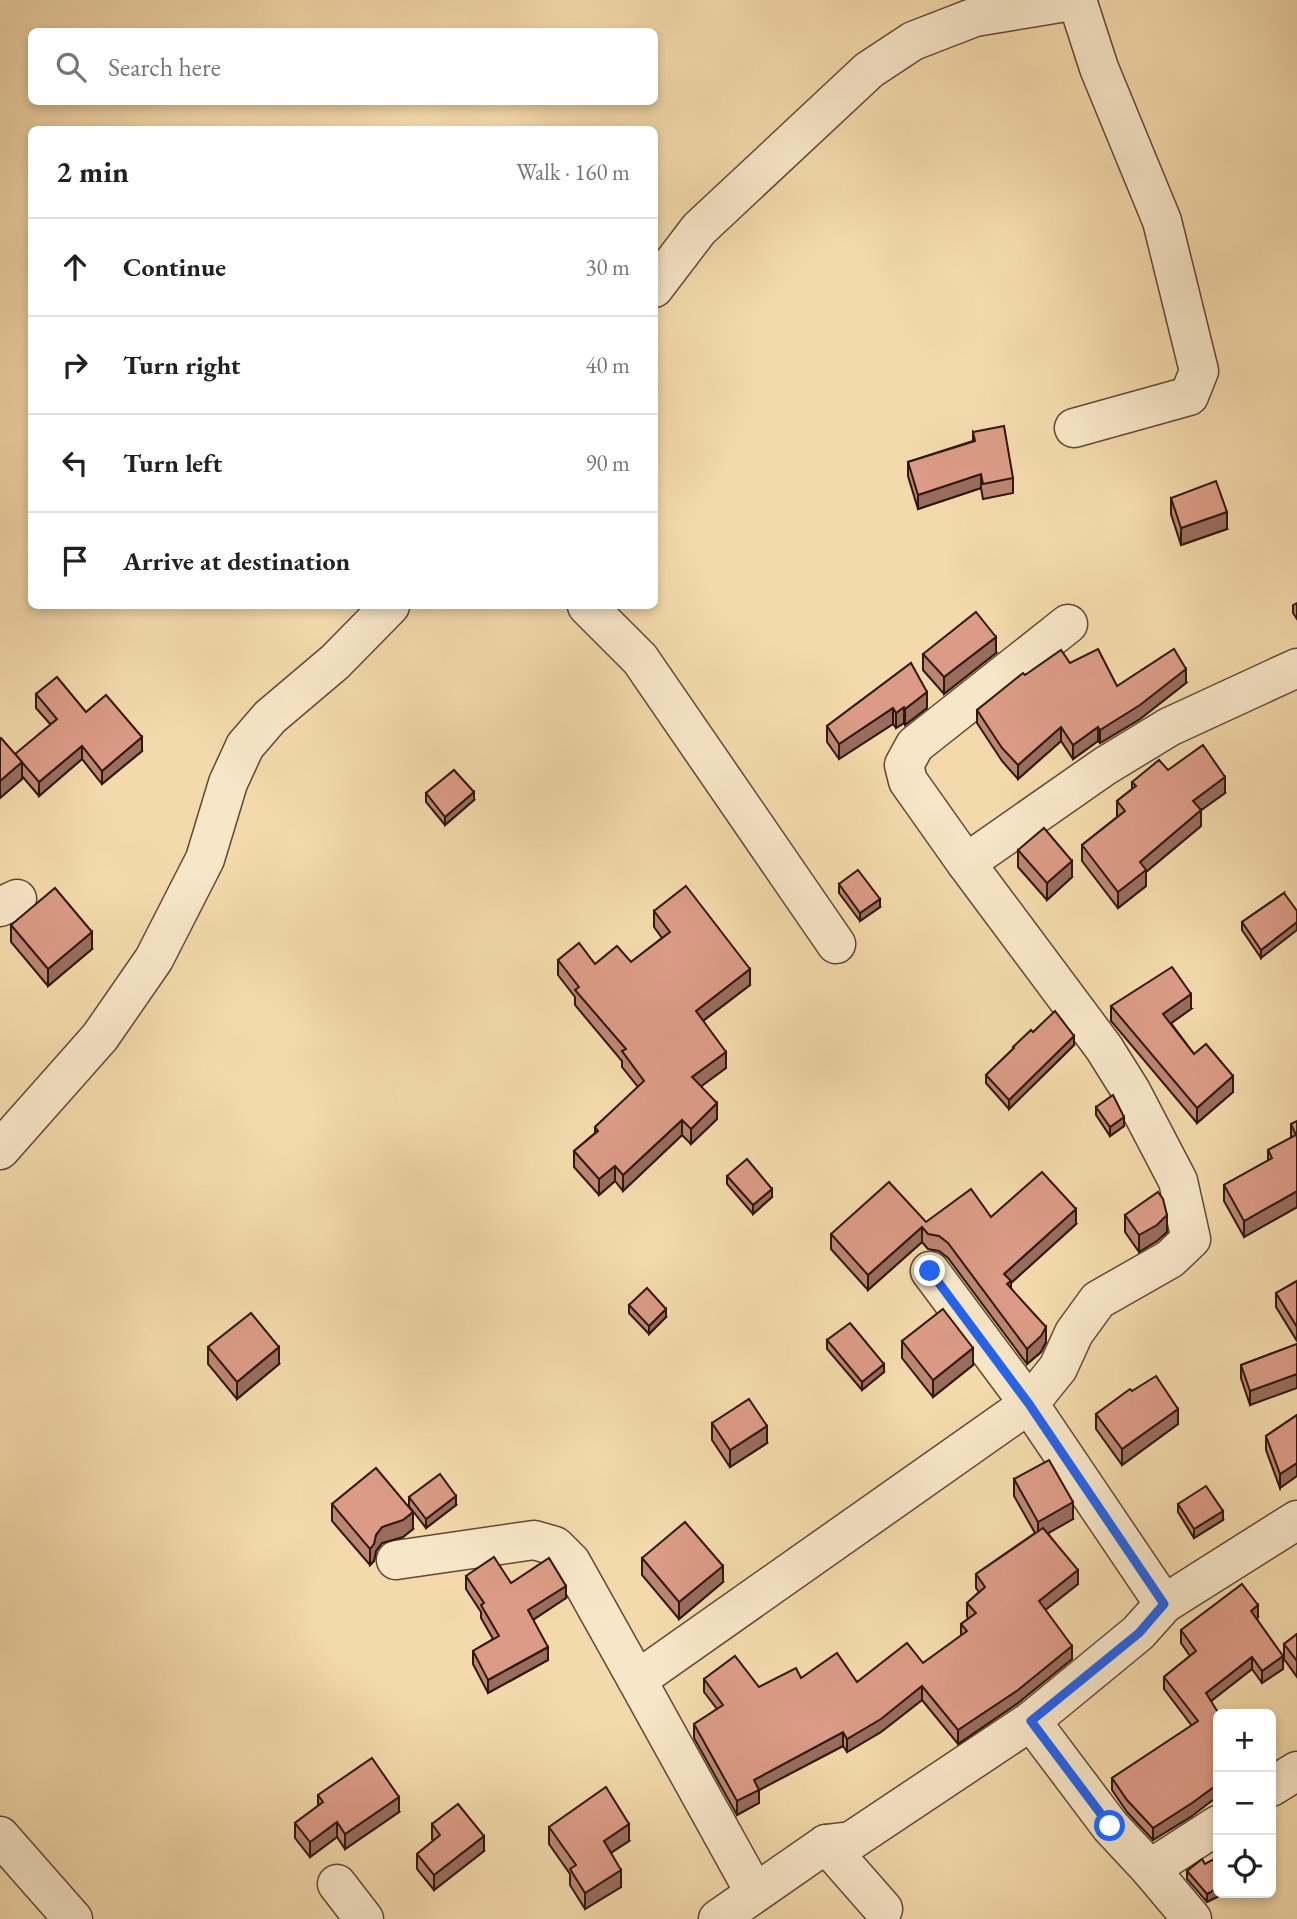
<!DOCTYPE html>
<html lang="en">
<head>
<meta charset="utf-8">
<style>
  body { margin:0; font-family:"EB Garamond",serif; background:#f2f2f2; color:#222 }
  .controls { position:absolute; right:21px; bottom:21px; display:grid; overflow:hidden; border-radius:10px; box-shadow:0 4px 10px #0003 }
  .controls button { width:63px; height:63px; display:grid; place-items:center; padding:0; border:0; border-bottom:2px solid #e0e0e0; background:#fff; color:#222; font:35px sans-serif }
  .stop { position:absolute; width:21px; height:21px; margin:-16px; border:5px solid #2563eb; border-radius:50%; background:#fff }
  .stop.end { background:#2563eb; border-color:#fff; box-shadow:0 2px 7px #0008 }
  .list { margin:0; padding:0; list-style:none }
  h2 { display:flex; justify-content:space-between; align-items:center; height:91px; margin:0; padding:0 28px; font-size:30px }
  h2 small { font-size:23px; font-weight:400; color:#767676 }
  .list li { display:grid; grid-template-columns:46px 1fr auto; gap:21px; align-items:center; box-sizing:border-box; height:98px; padding:0 28px; border-top:2px solid #e0e0e0 }
  .list b { display:block; font-size:26px; white-space:nowrap }
  .list em { font-size:23px; font-style:normal; color:#767676 }
  .icon { flex:none; width:38px; height:38px; fill:none; stroke:currentColor; stroke-width:2; stroke-linecap:round; stroke-linejoin:round }
  .map { position:relative; flex:none; width:1297px; height:1919px; overflow:hidden }
  .search { position:absolute; background:#fff; box-shadow:0 4px 10px #0003; left:28px; top:28px; width:630px; height:77px; display:flex; align-items:center; gap:18px; box-sizing:border-box; padding:0 24px; border-radius:10px; color:#767676; font-size:26px }
  .panel { position:absolute; background:#fff; box-shadow:0 4px 10px #0003; left:28px; top:126px; width:630px; height:483px; border-radius:10px }
  .map>svg:first-child { display:block }
  .lines { fill:none; stroke-linecap:round; stroke-linejoin:round }
  .minor-casing { stroke:#604835; stroke-width:41 }
  .minor { stroke:#f7e6c8; stroke-width:38 }
  .wall { fill:#bc8573; stroke:#2f180e; stroke-width:2 }
  .shaded-wall { fill:#996c5e; stroke:#2f180e; stroke-width:2 }
  .building { fill:#db9b86; stroke:#2f180e; stroke-width:2 }
  .route { stroke:#2563eb; stroke-width:9 }
</style>
</head>
<body>
<div class="map">
<svg width="1297" height="1919" viewBox="0 0 1297 1919">
  <rect width="100%" height="100%" fill="#f3d9ab"/>
  <filter id="stains"><feTurbulence type="fractalNoise" baseFrequency=".00286" numOctaves="4"/><feColorMatrix values="0 0 0 0 .2 0 0 0 0 .09 0 0 0 0 .02 0 0 0 .5 -.17"/></filter>
  <radialGradient id="worn" r=".72"><stop offset=".6" stop-color="#630" stop-opacity="0"/><stop offset="1" stop-color="#630" stop-opacity=".3"/></radialGradient>
  <g class="lines">
    <g class="minor-casing">
      <g id="minor">
        <polyline points="654,288 699,229 869,70 913,41 975,17 1078,0"/>
        <polyline points="1074,428 1189,396 1199,371 1162,221 1099,68 1077,0"/>
        <polyline points="587,606 640,659 836,944"/>
        <polyline points="966,863 1105,766 1169,727 1297,668"/>
        <polyline points="0,907 17,899"/>
        <polyline points="0,1150 100,1037 154,959 205,859 228,783 245,746 270,717 335,662 390,606"/>
        <polyline points="930,1271 1029,1404 1164,1604"/>
        <polyline points="396,1560 534,1540 555,1546 571,1562 637,1680 1029,1404 1058,1368 1074,1333 1098,1300 1170,1259 1191,1239 1178,1181 1131,1091 1104,1048 966,863 908,781 904,765 915,745 1068,624"/>
        <polyline points="637,1680 755,1893"/>
        <polyline points="1031,1721 1110,1826 1150,1869 1218,1825"/>
        <polyline points="1271,1787 1297,1771"/>
        <polyline points="0,1836 73,1919"/>
        <polyline points="826,1844 883,1909"/>
        <polyline points="1150,1869 1192,1919"/>
        <polyline points="337,1884 364,1919"/>
        <polyline points="718,1919 826,1844 851,1841 1031,1721 1138,1633 1164,1604 1297,1520"/>
      </g>
    </g>
    <use href="#minor" class="minor"/>
  </g>
  <g class="wall">
    <polygon points="973,432 1013,478 1013,493 983,499 981,488 918,509 908,476 908,462 973,441"/>
    <polygon points="1171,498 1227,529 1181,545 1171,514"/>
    <polygon points="1297,603 1297,619 1293,613 1293,605"/>
    <polygon points="996,653 944,694 923,670 923,654"/>
    <polygon points="911,663 927,708 905,725 904,723 896,728 893,724 839,759 827,742 827,726"/>
    <polygon points="1070,663 1117,686 1186,683 1140,719 1100,743 1098,741 1073,759 1061,741 1018,779 1002,761 977,723 977,710 1025,675"/>
    <polygon points="36,694 86,712 142,751 102,784 82,759 39,796 22,776 22,779 0,798 0,739 15,755 51,725 36,708"/>
    <polygon points="1168,770 1225,793 1201,810 1201,826 1146,872 1146,886 1118,908 1082,861 1082,845 1117,817 1117,801 1132,789 1132,782"/>
    <polygon points="426,793 474,800 445,825 426,802"/>
    <polygon points="1018,850 1072,877 1047,900 1018,867"/>
    <polygon points="839,884 880,907 860,921 839,893"/>
    <polygon points="1284,893 1261,958 1242,930 1242,922"/>
    <polygon points="654,911 750,985 703,1021 726,1068 701,1086 717,1119 691,1144 682,1135 623,1191 615,1181 599,1195 574,1167 574,1151 595,1133 595,1127 638,1087 622,1067 622,1061 575,1005 575,997 558,975 558,960 595,964 631,962 662,938 654,927"/>
    <polygon points="11,925 92,949 48,986 11,942"/>
    <polygon points="1111,1006 1191,1009 1171,1023 1194,1054 1233,1092 1197,1123 1111,1021"/>
    <polygon points="1033,1032 1074,1045 1009,1109 986,1083 986,1075 1013,1049 1013,1047"/>
    <polygon points="1096,1107 1124,1126 1110,1136 1096,1115"/>
    <polygon points="1297,1121 1297,1207 1244,1237 1224,1201 1224,1185 1268,1161 1268,1150 1291,1138 1291,1124"/>
    <polygon points="727,1176 772,1197 753,1214 727,1184"/>
    <polygon points="1125,1215 1167,1232 1157,1241 1139,1252 1125,1232"/>
    <polygon points="991,1217 1076,1224 1011,1283 1011,1288 1046,1342 1041,1352 1027,1364 948,1258 939,1251 928,1249 922,1242 868,1290 831,1249 831,1234 926,1222"/>
    <polygon points="1297,1281 1297,1341 1276,1307 1276,1293"/>
    <polygon points="629,1305 666,1317 649,1334 629,1313"/>
    <polygon points="827,1340 884,1372 862,1390 827,1349"/>
    <polygon points="902,1341 973,1365 933,1397 902,1358"/>
    <polygon points="1297,1344 1250,1405 1241,1378 1241,1365"/>
    <polygon points="208,1347 279,1364 237,1399 208,1364"/>
    <polygon points="1132,1391 1178,1424 1122,1465 1096,1429 1096,1414"/>
    <polygon points="1297,1415 1280,1488 1266,1450 1266,1436"/>
    <polygon points="712,1423 767,1443 730,1467 712,1440"/>
    <polygon points="1014,1479 1073,1519 1048,1533 1078,1584 1045,1610 1072,1659 1018,1703 958,1744 922,1700 881,1732 847,1752 843,1746 759,1790 759,1803 737,1815 694,1738 694,1724 717,1709 704,1692 704,1679 759,1687 801,1678 857,1682 923,1663 961,1636 961,1624 968,1619 967,1616 967,1603 979,1592 976,1588 976,1574 1035,1533 1014,1496"/>
    <polygon points="409,1497 456,1505 426,1528 409,1506"/>
    <polygon points="332,1504 413,1529 403,1537 382,1543 376,1551 374,1561 370,1565 332,1521"/>
    <polygon points="1178,1504 1223,1520 1194,1538 1178,1512"/>
    <polygon points="642,1558 723,1582 679,1619 642,1575"/>
    <polygon points="466,1576 511,1583 566,1598 533,1620 548,1660 488,1693 473,1664 473,1651 493,1639 481,1618 481,1612 466,1589"/>
    <polygon points="1258,1617 1257,1619 1283,1669 1262,1683 1252,1669 1211,1701 1192,1816 1153,1840 1127,1812 1112,1790 1112,1778 1192,1726 1164,1689 1164,1677 1190,1656 1181,1643 1181,1630"/>
    <polygon points="1297,1634 1297,1677 1284,1659 1284,1644"/>
    <polygon points="318,1795 399,1812 345,1849 337,1837 310,1857 295,1838 295,1823 318,1806"/>
    <polygon points="432,1824 484,1851 434,1890 417,1869 417,1854 433,1841 432,1839"/>
    <polygon points="549,1827 629,1841 611,1853 621,1887 585,1909 570,1885 570,1874 549,1844"/>
    <polygon points="1205,1864 1218,1893 1225,1893 1207,1902 1187,1879 1187,1871"/>
  </g>
  <g class="shaded-wall">
    <polygon points="981,474 981,488 918,509 918,495"/>
    <polygon points="1227,512 1227,529 1181,545 1181,528"/>
    <polygon points="996,637 996,653 944,694 944,677"/>
    <polygon points="1186,669 1186,683 1140,719 1100,743 1100,730"/>
    <polygon points="927,692 927,708 905,725 905,709"/>
    <polygon points="904,707 904,723 896,728 896,713"/>
    <polygon points="893,708 893,724 839,759 839,744"/>
    <polygon points="1061,727 1061,741 1018,779 1018,765"/>
    <polygon points="1098,727 1098,741 1073,759 1073,745"/>
    <polygon points="142,737 142,751 102,784 102,771"/>
    <polygon points="82,746 82,759 39,796 39,782"/>
    <polygon points="22,762 22,779 0,798 0,781"/>
    <polygon points="1225,777 1225,793 1193,816 1193,801"/>
    <polygon points="474,792 474,800 445,825 445,817"/>
    <polygon points="1201,810 1201,826 1146,872 1146,886 1118,908 1118,892 1140,862"/>
    <polygon points="1072,861 1072,877 1047,900 1047,883"/>
    <polygon points="880,899 880,907 860,921 860,913"/>
    <polygon points="1297,922 1297,930 1261,958 1261,950"/>
    <polygon points="92,932 92,949 48,986 48,969"/>
    <polygon points="750,969 750,985 696,1026 696,1011"/>
    <polygon points="1191,994 1191,1009 1163,1029 1163,1014"/>
    <polygon points="1074,1036 1074,1045 1009,1109 1009,1100"/>
    <polygon points="726,1052 726,1068 692,1093 692,1077"/>
    <polygon points="1233,1076 1233,1092 1197,1123 1197,1108"/>
    <polygon points="717,1103 717,1119 691,1144 691,1129"/>
    <polygon points="1124,1117 1124,1126 1110,1136 1110,1127"/>
    <polygon points="682,1120 682,1135 623,1191 623,1175"/>
    <polygon points="615,1166 615,1181 599,1195 599,1179"/>
    <polygon points="772,1189 772,1197 753,1214 753,1205"/>
    <polygon points="1297,1191 1297,1207 1244,1237 1244,1221"/>
    <polygon points="1076,1209 1076,1224 1011,1283 1011,1296 1004,1274"/>
    <polygon points="1167,1215 1167,1232 1157,1241 1139,1252 1139,1235"/>
    <polygon points="922,1227 922,1242 868,1290 868,1275"/>
    <polygon points="666,1309 666,1317 649,1334 649,1326"/>
    <polygon points="1046,1327 1046,1342 1041,1352 1027,1364 1027,1349"/>
    <polygon points="279,1347 279,1364 237,1399 237,1382"/>
    <polygon points="973,1348 973,1365 933,1397 933,1380"/>
    <polygon points="884,1364 884,1372 862,1390 862,1382"/>
    <polygon points="1297,1374 1297,1388 1250,1405 1250,1391"/>
    <polygon points="1178,1409 1178,1424 1122,1465 1122,1449"/>
    <polygon points="767,1426 767,1443 730,1467 730,1450"/>
    <polygon points="1297,1463 1297,1476 1280,1488 1280,1474"/>
    <polygon points="456,1496 456,1505 426,1528 426,1519"/>
    <polygon points="1073,1502 1073,1519 1038,1539 1038,1522"/>
    <polygon points="1223,1511 1223,1520 1194,1538 1194,1529"/>
    <polygon points="413,1512 413,1529 403,1537 382,1543 376,1551 374,1561 370,1565 370,1549 376,1535 382,1527"/>
    <polygon points="723,1566 723,1582 679,1619 679,1602"/>
    <polygon points="1078,1570 1078,1584 1039,1615 1039,1601"/>
    <polygon points="566,1586 566,1598 528,1623 528,1610"/>
    <polygon points="1258,1605 1258,1617 1251,1623 1251,1611"/>
    <polygon points="1072,1646 1072,1659 1018,1703 958,1744 958,1730"/>
    <polygon points="548,1647 548,1660 488,1693 488,1680"/>
    <polygon points="1283,1656 1283,1669 1262,1683 1262,1671"/>
    <polygon points="1252,1657 1252,1669 1206,1705 1206,1693"/>
    <polygon points="922,1686 922,1700 881,1732 847,1752 847,1739"/>
    <polygon points="843,1732 843,1746 759,1790 759,1803 737,1815 737,1801 754,1780"/>
    <polygon points="1218,1784 1218,1796 1192,1816 1153,1840 1153,1828"/>
    <polygon points="399,1797 399,1812 345,1849 345,1834"/>
    <polygon points="337,1822 337,1837 310,1857 310,1842"/>
    <polygon points="629,1824 629,1841 604,1857 604,1841"/>
    <polygon points="484,1836 484,1851 434,1890 434,1875"/>
    <polygon points="621,1870 621,1887 585,1909 585,1893"/>
    <polygon points="1218,1888 1218,1893 1225,1893 1207,1902 1207,1894"/>
  </g>
  <g class="building">
    <polygon points="1004,426 1013,478 983,484 981,474 918,495 908,462 975,441 973,432"/>
    <polygon points="1216,481 1227,512 1181,528 1171,498"/>
    <polygon points="976,612 996,637 944,677 923,654"/>
    <polygon points="1098,649 1117,686 1174,649 1186,669 1140,705 1100,730 1098,727 1073,745 1061,727 1018,765 1002,748 977,710 1023,673 1025,675 1061,650 1070,663"/>
    <polygon points="911,663 927,692 905,709 904,707 896,713 893,708 839,744 827,726"/>
    <polygon points="57,677 86,712 106,695 142,737 102,771 82,746 39,782 15,754 57,719 36,694"/>
    <polygon points="1,738 22,762 0,781 0,739"/>
    <polygon points="1203,745 1225,777 1193,801 1201,810 1140,862 1146,870 1118,892 1082,845 1125,811 1117,801 1136,786 1132,782 1159,760 1168,770"/>
    <polygon points="454,770 474,792 445,817 426,793"/>
    <polygon points="1044,828 1072,861 1047,883 1018,850"/>
    <polygon points="858,870 880,899 860,913 839,884"/>
    <polygon points="686,886 750,969 696,1011 726,1052 692,1077 717,1103 691,1129 682,1120 623,1175 615,1166 599,1179 574,1151 598,1131 595,1127 644,1081 622,1051 626,1049 575,990 579,987 558,960 579,943 595,964 617,946 631,962 670,932 654,911"/>
    <polygon points="55,888 92,932 48,969 11,925"/>
    <polygon points="1284,893 1297,911 1297,922 1261,950 1242,922"/>
    <polygon points="1172,967 1191,994 1163,1014 1194,1054 1206,1044 1233,1076 1197,1108 1111,1006"/>
    <polygon points="1055,1011 1074,1036 1009,1100 986,1075 1014,1048 1013,1047 1031,1030 1033,1032"/>
    <polygon points="1113,1095 1124,1117 1110,1127 1096,1107"/>
    <polygon points="1297,1121 1297,1191 1244,1221 1224,1185 1272,1158 1268,1150 1296,1135 1291,1124"/>
    <polygon points="747,1159 772,1189 753,1205 727,1176"/>
    <polygon points="1042,1172 1076,1209 1004,1274 1011,1281 1007,1284 1046,1327 1041,1336 1027,1349 948,1243 939,1236 928,1234 922,1227 868,1275 831,1234 889,1182 926,1222 971,1189 991,1217"/>
    <polygon points="1158,1192 1163,1199 1167,1215 1157,1225 1139,1235 1125,1215"/>
    <polygon points="1297,1281 1297,1327 1276,1293"/>
    <polygon points="647,1288 666,1309 649,1326 629,1305"/>
    <polygon points="943,1309 973,1348 933,1380 902,1341"/>
    <polygon points="251,1313 279,1347 237,1382 208,1347"/>
    <polygon points="850,1323 884,1364 862,1382 827,1340"/>
    <polygon points="1297,1344 1297,1374 1250,1391 1241,1365"/>
    <polygon points="1156,1376 1178,1409 1122,1449 1096,1414 1130,1389 1132,1391"/>
    <polygon points="749,1399 767,1426 730,1450 712,1423"/>
    <polygon points="1297,1415 1297,1463 1280,1474 1266,1436"/>
    <polygon points="1049,1460 1073,1502 1038,1522 1014,1479"/>
    <polygon points="376,1468 413,1512 403,1520 382,1527 376,1535 374,1544 370,1549 332,1504"/>
    <polygon points="440,1474 456,1496 426,1519 409,1497"/>
    <polygon points="1206,1486 1223,1511 1194,1529 1178,1504"/>
    <polygon points="685,1522 723,1566 679,1602 642,1558"/>
    <polygon points="1043,1528 1078,1570 1039,1601 1072,1646 1018,1690 958,1730 922,1686 881,1719 847,1739 843,1732 754,1780 759,1790 737,1801 694,1724 723,1705 704,1679 735,1656 759,1687 796,1668 801,1678 837,1653 857,1682 907,1643 923,1663 967,1631 961,1624 976,1613 967,1603 985,1587 976,1574"/>
    <polygon points="494,1557 511,1583 549,1558 566,1586 528,1610 548,1647 488,1680 473,1651 499,1636 481,1605 484,1603 466,1576"/>
    <polygon points="1242,1584 1258,1605 1251,1611 1283,1656 1262,1671 1252,1657 1206,1693 1219,1714 1218,1714 1218,1784 1192,1803 1153,1828 1127,1800 1112,1778 1198,1721 1164,1677 1196,1651 1181,1630"/>
    <polygon points="1297,1634 1297,1661 1284,1644"/>
    <polygon points="372,1758 399,1797 345,1834 337,1822 310,1842 295,1823 323,1802 318,1795"/>
    <polygon points="606,1787 629,1824 604,1841 621,1870 585,1893 570,1869 576,1865 549,1827"/>
    <polygon points="458,1804 484,1836 434,1875 417,1854 440,1835 432,1824"/>
    <polygon points="1218,1857 1218,1888 1207,1894 1187,1871 1202,1859 1205,1864"/>
  </g>
  <g class="lines">
    <polyline class="route" points="930,1271 1029,1404 1164,1604 1139,1633 1031,1721 1110,1826"/>
  </g>
  <rect width="100%" height="100%" filter="url(#stains)"/>
  <rect width="100%" height="100%" fill="url(#worn)"/>
</svg>
<div class="controls">
<button>+</button>
<button>−</button>
<button><svg class="icon" aria-label="locate" viewBox="0 0 24 24"><circle cx="12" cy="12" r="6"/><path d="M12 2v4M12 18v4M2 12h4M18 12h4"/></svg></button>
</div>
<div class="stop" style="left:1110px;top:1826px"></div>
<div class="stop end" style="left:930px;top:1271px"></div>
<div class="search"><svg class="icon" aria-label="search" viewBox="0 0 24 24"><circle cx="10" cy="10" r="6"/><path d="M15 15l6 6"/></svg>Search here</div>
<section class="panel">
<h2>2 min<small>Walk · 160 m</small></h2>
<ul class="list">
<li><svg class="icon" aria-label="ahead" viewBox="0 0 24 24"><path d="M12 20V5M6 11l6-6 6 6"/></svg><div><b>Continue</b></div><em>30 m</em></li>
<li><svg class="icon" aria-label="right" viewBox="0 0 24 24"><path d="M7 20v-9h11M14 6l5 5-5 5"/></svg><div><b>Turn right</b></div><em>40 m</em></li>
<li><svg class="icon" aria-label="left" viewBox="0 0 24 24"><path d="M17 20v-9H6M10 6l-5 5 5 5"/></svg><div><b>Turn left</b></div><em>90 m</em></li>
<li><svg class="icon" aria-label="arrive" viewBox="0 0 24 24"><path d="M6 21V4h12l-3 4 3 4H6"/></svg><div><b>Arrive at destination</b></div></li>
</ul>
</section>
</div>
</body>
</html>
